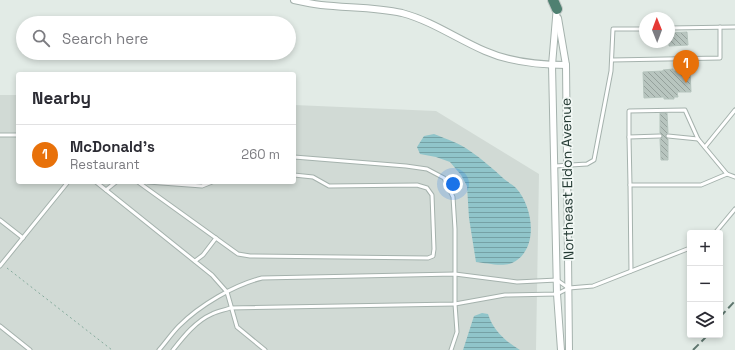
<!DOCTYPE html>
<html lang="en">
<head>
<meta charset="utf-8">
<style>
  body { margin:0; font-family:"Space Grotesk",sans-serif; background:#f7f7f7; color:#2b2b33 }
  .controls { position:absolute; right:12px; bottom:12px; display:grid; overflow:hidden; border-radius:4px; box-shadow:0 2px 6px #0003 }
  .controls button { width:36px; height:36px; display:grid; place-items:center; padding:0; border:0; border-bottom:1px solid #e1e1e2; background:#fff; color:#2b2b33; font:20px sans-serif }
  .compass { position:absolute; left:639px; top:12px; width:36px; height:36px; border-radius:50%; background:#fff; box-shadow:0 2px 6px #0003; rotate:359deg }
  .you { position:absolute; left:453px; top:184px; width:14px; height:14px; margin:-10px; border:3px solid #fff; border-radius:50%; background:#1a73e8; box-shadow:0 0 0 6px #1a73e833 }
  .badge { display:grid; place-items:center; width:26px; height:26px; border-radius:50%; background:#b45309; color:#fff; font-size:13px; font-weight:700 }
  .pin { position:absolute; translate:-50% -33px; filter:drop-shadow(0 1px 2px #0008) }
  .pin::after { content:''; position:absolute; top:21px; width:14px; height:12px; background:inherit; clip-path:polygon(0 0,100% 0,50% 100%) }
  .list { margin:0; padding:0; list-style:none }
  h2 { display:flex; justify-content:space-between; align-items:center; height:52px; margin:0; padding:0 16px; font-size:17px }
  h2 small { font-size:13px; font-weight:400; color:#7c7c81 }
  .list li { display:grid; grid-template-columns:26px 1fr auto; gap:12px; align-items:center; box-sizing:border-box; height:60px; padding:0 16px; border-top:1px solid #e1e1e2 }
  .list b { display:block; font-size:15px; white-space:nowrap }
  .list p { margin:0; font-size:13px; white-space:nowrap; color:#7c7c81 }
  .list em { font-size:13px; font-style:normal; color:#7c7c81 }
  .icon { flex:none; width:22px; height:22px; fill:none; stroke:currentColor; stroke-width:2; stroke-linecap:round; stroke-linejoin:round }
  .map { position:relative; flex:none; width:735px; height:350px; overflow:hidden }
  .search { position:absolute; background:#fff; box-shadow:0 2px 6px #0003; left:16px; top:16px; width:280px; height:44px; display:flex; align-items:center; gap:10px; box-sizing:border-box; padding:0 14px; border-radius:22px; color:#7c7c81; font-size:15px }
  .panel { position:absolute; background:#fff; box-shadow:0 2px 6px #0003; left:16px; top:72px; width:280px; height:112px; border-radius:4px }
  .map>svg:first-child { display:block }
  .built { fill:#d1dad5 }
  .water { fill:url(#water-rules) }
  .building { fill:url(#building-back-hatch); stroke:#b5c4bd }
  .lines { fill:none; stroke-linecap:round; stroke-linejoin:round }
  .service-casing { stroke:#a5b2ad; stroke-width:5 }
  .minor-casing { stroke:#a5b2ad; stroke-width:8 }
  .trunk-casing { stroke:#c2c8c6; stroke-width:12 }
  .path { stroke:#86ab9d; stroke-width:1; stroke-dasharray:2 3; stroke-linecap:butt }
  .service { stroke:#fff; stroke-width:3 }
  .minor { stroke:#fff; stroke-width:6 }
  .trunk { stroke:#4f8071; stroke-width:10 }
  .rail { stroke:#5e766e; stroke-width:2; stroke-dasharray:8 4; stroke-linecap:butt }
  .labels { text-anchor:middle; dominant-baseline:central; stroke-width:3.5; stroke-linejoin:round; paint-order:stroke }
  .street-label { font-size:14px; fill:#243a33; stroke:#f2f8f5 }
</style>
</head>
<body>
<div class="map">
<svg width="735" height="350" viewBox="0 0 735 350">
  <defs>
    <pattern id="water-rules" width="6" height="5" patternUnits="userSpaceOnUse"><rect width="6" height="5" fill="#90c5ca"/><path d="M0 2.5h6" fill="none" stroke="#75a1a5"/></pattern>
    <pattern id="building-back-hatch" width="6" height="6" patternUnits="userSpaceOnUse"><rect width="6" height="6" fill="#b8c5bf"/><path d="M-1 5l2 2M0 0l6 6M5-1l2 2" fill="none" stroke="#95a19c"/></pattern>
  </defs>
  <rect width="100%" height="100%" fill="#e2ebe6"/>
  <polygon class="built" points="0,95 18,95 18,182 294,182 294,105 436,111 539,174 536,350 0,350"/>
  <g class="water">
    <path d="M434,134C446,139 460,143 470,151C482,159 493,169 503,178C507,182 512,184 516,188C533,206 540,250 512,263C502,267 486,263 476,262L469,218L467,186L461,175L450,162L436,157L420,154L417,147L424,136Z"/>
    <path d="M482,313L488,314C493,330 506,342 520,350H463L474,316Z"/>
  </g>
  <g class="building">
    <polygon points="687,32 688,45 669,46 669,33"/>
    <polygon points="673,69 673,71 690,71 691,92 677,92 678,97 674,97 674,99 664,99 664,97 644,98 643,72 663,71 663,70"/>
    <polygon points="660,113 667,113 668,133 665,136 668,139 668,160 661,160 660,139 663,136 660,133"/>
  </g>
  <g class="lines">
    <g class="service-casing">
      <g id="service">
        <polyline points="669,28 735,27"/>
        <polyline points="612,60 720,58 720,27"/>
        <polyline points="0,135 18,135"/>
        <polyline points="668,136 698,139 727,174"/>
        <polyline points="629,137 629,111 685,110 698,139"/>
        <polyline points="705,147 735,110"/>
        <polyline points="294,157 406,166 427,169 444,178 453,197 455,229 455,304 457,332 451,350"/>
        <polyline points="555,166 587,164 594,160 611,71 613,29 645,29"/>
        <polyline points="96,182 212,275 227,292 237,327 265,350"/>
        <polyline points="138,182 238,254 250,256 428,258 433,256 434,249 432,195 427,188 417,185 329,186 313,177 294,175"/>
        <polyline points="148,182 202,186 212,182"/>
        <polyline points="630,185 629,137 660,136"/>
        <polyline points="106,190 116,182"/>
        <polyline points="0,220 23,238"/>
        <polyline points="715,233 735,209"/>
        <polyline points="195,261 203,255 216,238"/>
        <polyline points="0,266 68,182"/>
        <polyline points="631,271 630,185 701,185 727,174 735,177"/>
        <polyline points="0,326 30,350"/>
        <path d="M159,350C166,342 172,333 179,326C200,305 234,285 262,278L455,274L517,282L557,280L567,287"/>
        <path d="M173,350C184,336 196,321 212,314C218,311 225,310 230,308L455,304L505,295L557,294L569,288L593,286L690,248"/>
      </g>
    </g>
    <g class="minor-casing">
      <g id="minor">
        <path d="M294,0C303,2 312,4 321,5C348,8 376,7 402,13C432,21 457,39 485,51C510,62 539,65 566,65"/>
        <polyline points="557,6 552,65 557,294 561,350"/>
        <polyline points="558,18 566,65 569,350"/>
      </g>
    </g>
    <g class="trunk-casing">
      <polyline id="trunk" points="553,0 557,9"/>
    </g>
    <polyline class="path" points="7,268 112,350"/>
    <use href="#service" class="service"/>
    <use href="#minor" class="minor"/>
    <use href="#trunk" class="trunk"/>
    <g class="rail">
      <polyline points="720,317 735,301"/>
      <polyline points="693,350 708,335"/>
    </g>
  </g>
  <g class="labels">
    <g class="street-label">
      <text transform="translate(567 179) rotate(-91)">Northeast Eldon Avenue</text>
    </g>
  </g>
</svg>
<div class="controls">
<button>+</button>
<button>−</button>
<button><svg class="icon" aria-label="layers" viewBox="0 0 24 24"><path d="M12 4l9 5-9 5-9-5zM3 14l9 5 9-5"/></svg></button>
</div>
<svg class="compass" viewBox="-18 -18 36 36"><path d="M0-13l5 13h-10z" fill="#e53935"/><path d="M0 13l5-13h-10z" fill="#7c7c81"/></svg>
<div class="you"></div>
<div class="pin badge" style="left:686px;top:83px;background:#e8710a">1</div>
<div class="search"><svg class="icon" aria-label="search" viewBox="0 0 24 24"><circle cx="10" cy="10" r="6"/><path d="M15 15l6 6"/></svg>Search here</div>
<section class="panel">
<h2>Nearby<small></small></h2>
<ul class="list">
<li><span class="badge" style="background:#e8710a">1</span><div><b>McDonald's</b><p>Restaurant</p></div><em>260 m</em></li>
</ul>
</section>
</div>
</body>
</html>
